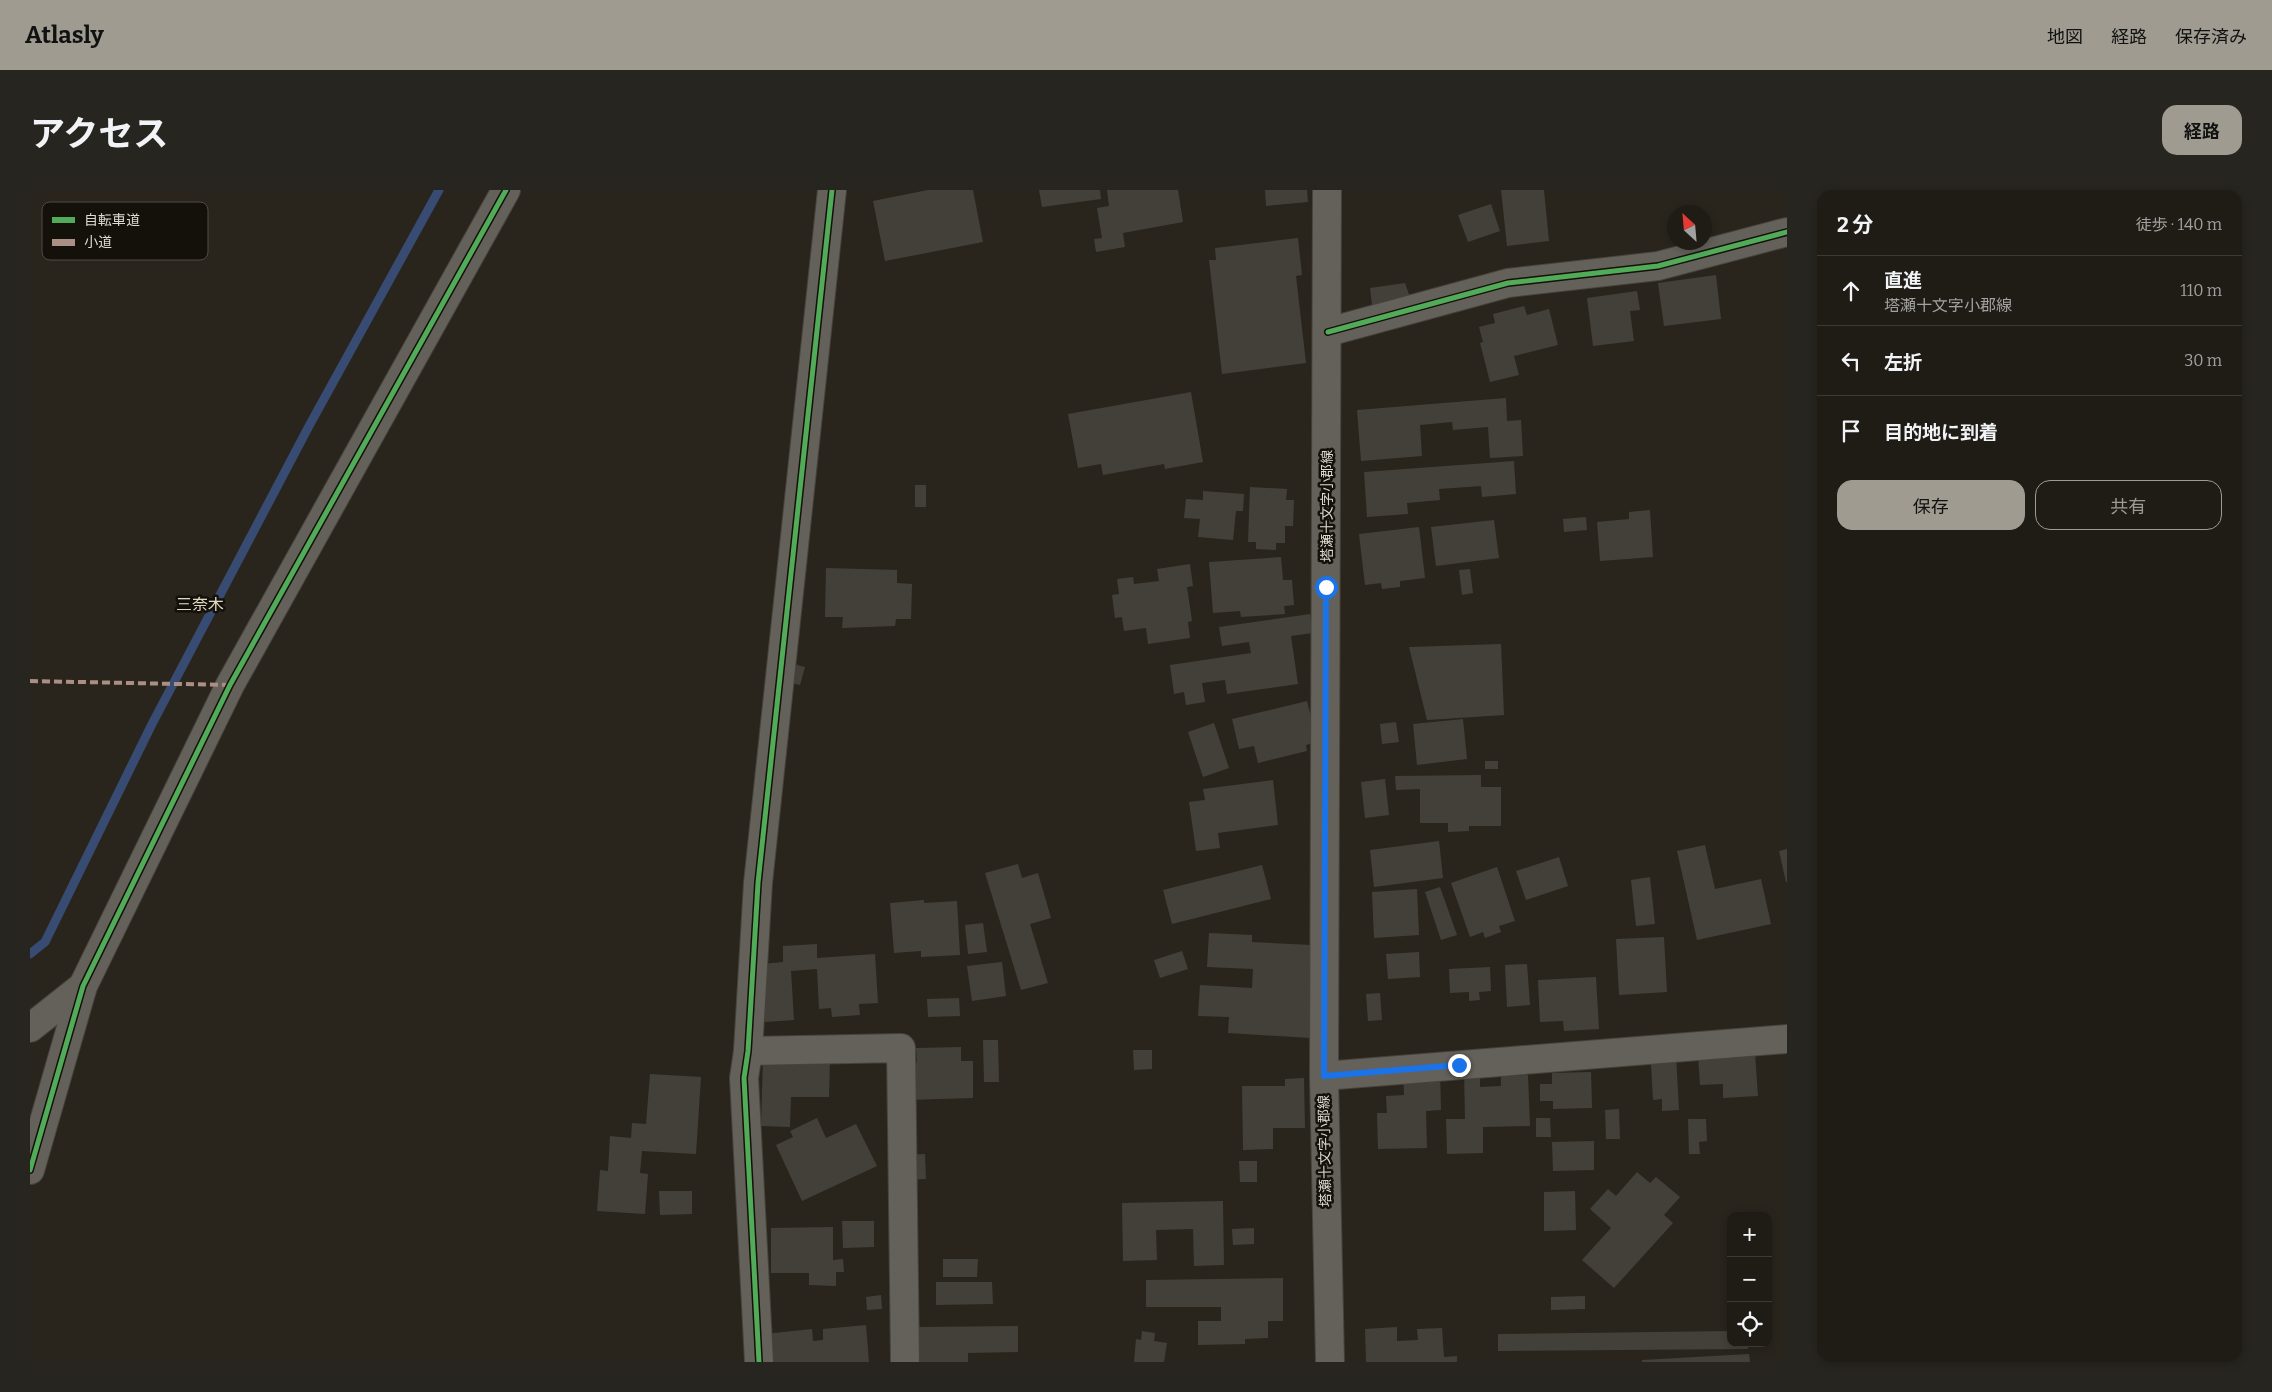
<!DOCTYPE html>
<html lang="ja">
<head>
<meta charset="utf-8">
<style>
  body { margin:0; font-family:Bitter,"Noto Sans JP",serif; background:#27251f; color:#f1f3f6 }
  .controls { position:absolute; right:15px; bottom:15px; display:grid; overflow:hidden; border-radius:10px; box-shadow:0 2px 8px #0003 }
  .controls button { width:45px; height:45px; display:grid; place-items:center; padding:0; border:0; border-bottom:1px solid #3c3a35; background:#1f1c16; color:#f1f3f6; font:25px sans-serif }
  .compass { position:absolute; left:1637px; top:15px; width:45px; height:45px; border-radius:50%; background:#1f1c16; box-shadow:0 2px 8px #0003; rotate:334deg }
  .stop { position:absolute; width:15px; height:15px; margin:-11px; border:4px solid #1a73e8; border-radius:50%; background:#fff }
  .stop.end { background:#1a73e8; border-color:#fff; box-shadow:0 1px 5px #0008 }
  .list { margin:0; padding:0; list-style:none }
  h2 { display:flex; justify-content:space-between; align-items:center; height:65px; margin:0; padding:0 20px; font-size:21px }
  h2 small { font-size:16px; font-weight:400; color:#a1a1a1 }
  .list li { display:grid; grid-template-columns:32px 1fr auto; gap:15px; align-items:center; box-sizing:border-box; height:70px; padding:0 20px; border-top:1px solid #3c3a35 }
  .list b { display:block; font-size:19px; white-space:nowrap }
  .list p { margin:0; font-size:16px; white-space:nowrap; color:#a1a1a1 }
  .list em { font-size:16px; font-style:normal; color:#a1a1a1 }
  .actions { display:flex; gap:10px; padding:15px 20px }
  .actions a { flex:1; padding:11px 0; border:1px solid #9f9b91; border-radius:15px; text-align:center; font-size:18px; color:#9f9b91 }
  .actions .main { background:#9f9b91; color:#111 }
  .icon { flex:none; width:28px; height:28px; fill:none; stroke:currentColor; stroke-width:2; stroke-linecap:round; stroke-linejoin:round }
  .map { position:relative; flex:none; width:1757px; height:1172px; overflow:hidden; border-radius:15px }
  header { display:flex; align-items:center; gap:30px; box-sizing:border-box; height:70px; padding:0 25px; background:#9f9b91; color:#111 }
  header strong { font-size:24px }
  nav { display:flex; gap:28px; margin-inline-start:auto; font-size:18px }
  .intro { display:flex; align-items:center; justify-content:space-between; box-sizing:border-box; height:120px; padding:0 30px }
  h1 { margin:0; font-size:35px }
  .button { padding:12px 22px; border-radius:15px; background:#9f9b91; color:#111; font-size:18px; font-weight:700 }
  main { display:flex; gap:30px; padding:0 30px }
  aside { flex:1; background:#1f1c16; border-radius:15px; box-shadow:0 2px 8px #0003 }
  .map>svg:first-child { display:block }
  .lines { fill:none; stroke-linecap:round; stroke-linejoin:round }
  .stream { stroke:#384b73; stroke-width:9 }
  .building { fill:#43403a }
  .street-casing { stroke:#46433c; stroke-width:30 }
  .secondary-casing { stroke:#46433c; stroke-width:30 }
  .street { stroke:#64615a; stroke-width:28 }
  .secondary { stroke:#64615a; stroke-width:28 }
  .quiet { stroke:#ac8f84; stroke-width:4; stroke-dasharray:8 4; stroke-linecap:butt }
  .cycleway-casing { stroke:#14110a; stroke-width:8 }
  .cycleway { stroke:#51ab58; stroke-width:5 }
  .route { stroke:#1a73e8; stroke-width:6 }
  .labels { text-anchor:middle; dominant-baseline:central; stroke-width:5; stroke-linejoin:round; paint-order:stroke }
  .street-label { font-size:14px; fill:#dedad0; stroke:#14110a }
  .quarter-label { font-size:16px; fill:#e2dac5; stroke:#14110a }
  .key { fill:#14110a; stroke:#514d45; stroke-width:1 }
  .key-label { font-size:14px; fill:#dedad0 }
</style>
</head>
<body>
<header>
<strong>Atlasly</strong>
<nav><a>地図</a><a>経路</a><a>保存済み</a></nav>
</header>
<div class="intro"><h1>アクセス</h1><a class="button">経路</a></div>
<main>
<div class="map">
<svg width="1757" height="1172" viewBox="0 0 1757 1172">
  <rect width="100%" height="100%" fill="#29251d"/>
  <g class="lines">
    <polyline class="stream" points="0,764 15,752 122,534 279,236 409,0"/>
  </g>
  <g class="building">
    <polygon points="898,0 943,0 953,52 855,71 843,11"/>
    <polygon points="1009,0 1070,0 1071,9 1012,17"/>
    <polygon points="1077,0 1148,0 1153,32 1093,43 1095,57 1066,62 1064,49 1072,48 1067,18 1079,16"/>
    <polygon points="1235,0 1277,0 1278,12 1236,16"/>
    <polygon points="1471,0 1514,0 1519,51 1477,56"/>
    <polygon points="1461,14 1470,41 1438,52 1428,25"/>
    <polygon points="1268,48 1272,85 1266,86 1276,173 1192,184 1179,70 1186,70 1185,58"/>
    <polygon points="1686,85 1691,129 1634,136 1628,93"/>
    <polygon points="1375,93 1381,110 1343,123 1340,98"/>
    <polygon points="1607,101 1610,120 1600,121 1604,151 1563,156 1557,108"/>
    <polygon points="1494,116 1497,125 1519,119 1528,155 1484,166 1489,185 1460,192 1450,153 1453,152 1449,137 1465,133 1463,124"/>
    <polygon points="1161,202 1173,272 1135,279 1134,274 1073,285 1071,274 1048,278 1038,224"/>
    <polygon points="1476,208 1477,231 1491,230 1493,266 1460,268 1458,237 1423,240 1422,232 1390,235 1392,266 1331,271 1327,220"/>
    <polygon points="1484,271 1486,304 1452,307 1451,296 1409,299 1410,310 1377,313 1378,324 1337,327 1334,282"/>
    <rect x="885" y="295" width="11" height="22"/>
    <polygon points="1220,297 1257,299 1256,310 1264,310 1263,336 1255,336 1255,353 1246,353 1246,360 1226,359 1226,352 1218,352"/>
    <polygon points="1173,301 1214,304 1213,321 1206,321 1203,350 1168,347 1170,329 1154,328 1156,309 1173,310"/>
    <polygon points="1620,320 1623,367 1570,371 1567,332 1599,329 1599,322"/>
    <polygon points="1556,327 1557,340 1534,342 1533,329"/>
    <polygon points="1464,330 1469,368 1406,376 1401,337"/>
    <polygon points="1389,337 1395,388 1370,391 1370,397 1352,399 1351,393 1335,395 1329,344"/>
    <polygon points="1251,367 1253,390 1262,390 1264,415 1254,416 1255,424 1211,427 1210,421 1183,423 1179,372"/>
    <polygon points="1160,374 1163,396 1157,397 1162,431 1158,432 1160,448 1118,454 1116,438 1094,441 1092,427 1085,428 1082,405 1089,404 1087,389 1103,387 1104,394 1129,391 1127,379"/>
    <polygon points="796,378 867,380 867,393 882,394 881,429 866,429 865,436 812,438 813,427 795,427"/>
    <polygon points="1440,379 1443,403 1432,405 1429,380"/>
    <polygon points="1280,424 1283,443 1261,446 1268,494 1197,504 1195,490 1172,493 1175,512 1156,515 1154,502 1144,504 1140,475 1221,463 1219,452 1192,456 1189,437"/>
    <polygon points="1471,454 1474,525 1397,530 1379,457"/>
    <polygon points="756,472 775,477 770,495 752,491"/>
    <polygon points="1277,511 1287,552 1276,555 1277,561 1228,573 1224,556 1209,559 1202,529"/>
    <polygon points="1433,529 1437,569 1387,575 1383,534"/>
    <polygon points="1366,532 1369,552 1352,554 1350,534"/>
    <polygon points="1184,533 1199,578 1173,587 1158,542"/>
    <rect x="1455" y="571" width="13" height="8"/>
    <polygon points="1451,585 1451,597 1471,597 1471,636 1439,636 1439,641 1418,642 1418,633 1390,633 1390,599 1366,600 1365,586"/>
    <polygon points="1355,589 1359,625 1335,628 1331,592"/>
    <polygon points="1243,590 1248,635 1188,643 1190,658 1166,661 1159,612 1175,610 1173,599"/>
    <polygon points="1409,651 1413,688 1344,697 1340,660"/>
    <polygon points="1675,655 1685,699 1731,689 1741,734 1667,750 1647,661"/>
    <polygon points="1757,659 1757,692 1756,692 1749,661"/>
    <polygon points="1529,667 1538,696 1496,710 1486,681"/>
    <polygon points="988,674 992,688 1008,683 1021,728 1000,734 1018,793 991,800 955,683"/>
    <polygon points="1232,675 1241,709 1142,734 1133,700"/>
    <polygon points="1467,677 1485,731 1469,736 1471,742 1455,748 1453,742 1440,747 1421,693"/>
    <polygon points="1620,687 1625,734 1606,736 1601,690"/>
    <polygon points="1410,697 1427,745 1411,750 1395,702"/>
    <polygon points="1387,699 1389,745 1344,748 1342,702"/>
    <polygon points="894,710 894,713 927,711 930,765 891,767 891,761 864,763 860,713"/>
    <polygon points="953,733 957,762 938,764 935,735"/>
    <polygon points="1179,743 1222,745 1222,752 1281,755 1280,803 1284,803 1281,848 1198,843 1199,827 1168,826 1170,795 1222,798 1223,779 1177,777"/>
    <polygon points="1634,747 1637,802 1589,805 1586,749"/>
    <polygon points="787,754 787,768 845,764 848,813 829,814 830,825 802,827 801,818 789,819 787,779 761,781 764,830 735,832 732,774 753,772 753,756"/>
    <polygon points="1152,761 1158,779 1130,788 1124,770"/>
    <polygon points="1389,762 1390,787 1358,789 1356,764"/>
    <polygon points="972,772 976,806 942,811 937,776"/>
    <polygon points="1497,774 1500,815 1477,817 1475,775"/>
    <polygon points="1460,777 1461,801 1449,802 1450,810 1439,811 1439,802 1420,803 1419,779"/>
    <polygon points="1566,787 1569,839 1534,841 1533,831 1510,832 1508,790"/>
    <polygon points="1350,803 1352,830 1338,831 1336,804"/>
    <polygon points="929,808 930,826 898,827 897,809"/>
    <polygon points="953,850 968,850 969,892 954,892"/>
    <polygon points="931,857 931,871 943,871 943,908 877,910 876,872 887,872 886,858"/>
    <polygon points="1103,860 1122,860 1122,879 1104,880"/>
    <polygon points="1725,863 1728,906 1693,908 1693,894 1670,895 1668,866"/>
    <polygon points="1635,865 1646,865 1649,920 1632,921 1632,909 1623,910 1621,874 1635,873"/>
    <polygon points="733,868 800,870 799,907 761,907 760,937 731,936"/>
    <polygon points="1410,880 1411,920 1396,921 1397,958 1348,959 1347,923 1357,923 1356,906 1374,905 1373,881"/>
    <polygon points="1434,881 1450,881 1450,897 1471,896 1471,886 1498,885 1500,936 1453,937 1453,963 1417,964 1416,929 1435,929"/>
    <polygon points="1561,882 1562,918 1523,919 1523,911 1510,911 1510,894 1522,894 1522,883"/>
    <polygon points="620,884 671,887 666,964 612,961 610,983 618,984 615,1024 567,1021 570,980 578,981 580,946 601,948 602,933 616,934"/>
    <polygon points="1274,888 1275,938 1243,938 1243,959 1213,960 1212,896 1255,896 1255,889"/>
    <polygon points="1589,919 1590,949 1576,949 1575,920"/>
    <polygon points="787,928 796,948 826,934 847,976 772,1011 746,955 763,947 760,941"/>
    <polygon points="1506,928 1520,928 1521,947 1506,947"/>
    <polygon points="1658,929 1676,929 1677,951 1669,952 1670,964 1659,964"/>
    <polygon points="1564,951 1564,980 1523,981 1522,952"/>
    <polygon points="895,964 896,989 876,990 875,965"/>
    <polygon points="1209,971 1227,971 1227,992 1210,992"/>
    <polygon points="1607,982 1620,993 1626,987 1650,1007 1634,1025 1643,1033 1584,1098 1552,1070 1581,1038 1560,1019 1578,999 1586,1006"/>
    <polygon points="629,1001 662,1001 662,1024 630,1025"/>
    <polygon points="1545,1001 1546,1040 1514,1041 1514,1002"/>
    <polygon points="1193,1011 1194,1075 1164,1076 1163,1039 1126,1040 1127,1070 1093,1071 1092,1013"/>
    <polygon points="812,1031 844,1031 844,1057 813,1058"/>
    <polygon points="803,1037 803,1070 813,1069 814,1082 806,1082 806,1096 779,1095 779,1083 741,1083 741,1038"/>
    <polygon points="1224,1038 1224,1054 1203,1055 1202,1039"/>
    <polygon points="913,1069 948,1069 947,1087 913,1087"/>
    <polygon points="1253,1088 1253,1131 1238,1131 1238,1148 1215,1149 1215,1154 1168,1155 1168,1131 1191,1131 1191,1117 1116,1117 1116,1090"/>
    <polygon points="906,1092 962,1092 963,1114 906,1115"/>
    <polygon points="851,1105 852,1119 837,1120 836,1107"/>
    <polygon points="1555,1106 1555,1119 1521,1120 1521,1107"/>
    <polygon points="836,1135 839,1172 736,1172 734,1144 782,1139 783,1151 793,1150 793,1139"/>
    <polygon points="988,1136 988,1162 938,1163 938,1172 889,1172 889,1137"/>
    <polygon points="1367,1137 1367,1151 1388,1150 1387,1139 1412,1138 1414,1167 1427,1166 1427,1172 1336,1172 1335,1139"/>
    <polygon points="1112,1141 1125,1143 1124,1151 1137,1153 1134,1172 1104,1172 1106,1149 1111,1150"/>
    <polygon points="1701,1141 1701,1153 1718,1153 1718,1159 1468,1161 1468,1144"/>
    <polygon points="1719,1164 1720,1172 1612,1172 1612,1170"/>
  </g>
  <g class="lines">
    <g class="street-casing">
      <g id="street">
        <polyline points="1298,142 1478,93 1628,76 1757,42"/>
        <polyline points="0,838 53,796"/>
        <polyline points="718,861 871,858 875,1172"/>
        <polyline points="1294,886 1757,849"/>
        <polyline points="0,980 53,796 200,495 476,0"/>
        <polyline points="729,1172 714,888 718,861 728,693 802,0"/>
      </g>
    </g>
    <g class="secondary-casing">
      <polyline id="secondary" points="1297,0 1294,886 1300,1172"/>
    </g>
    <use href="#street" class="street"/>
    <use href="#secondary" class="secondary"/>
    <polyline class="quiet" points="0,491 200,495"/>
    <g class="cycleway-casing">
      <g id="cycleway">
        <polyline points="1298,142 1478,93 1628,76 1757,42"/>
        <polyline points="0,980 53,796 200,495 476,0"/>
        <polyline points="729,1172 714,888 718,861 728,693 802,0"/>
      </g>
    </g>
    <use href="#cycleway" class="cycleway"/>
  </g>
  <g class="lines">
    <polyline class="route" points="1296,397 1294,886 1429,875"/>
  </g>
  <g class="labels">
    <g class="street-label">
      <text transform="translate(1297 316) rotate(-90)">塔瀬十文字小郡線</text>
      <text transform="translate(1295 961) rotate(-91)">塔瀬十文字小郡線</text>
    </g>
    <g class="quarter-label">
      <text x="170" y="414">三奈木</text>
    </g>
  </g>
  <rect x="12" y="12" width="166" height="58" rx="8" class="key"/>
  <rect x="22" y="27" width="23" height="6" fill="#51ab58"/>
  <rect x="22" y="49" width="23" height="7" fill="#ac8f84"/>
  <g class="key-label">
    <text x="54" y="35">自転車道</text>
    <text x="54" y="57">小道</text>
  </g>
</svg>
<div class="controls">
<button>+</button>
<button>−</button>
<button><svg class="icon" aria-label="locate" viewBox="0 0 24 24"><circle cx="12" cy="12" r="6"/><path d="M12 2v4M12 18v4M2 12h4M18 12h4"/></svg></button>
</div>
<svg class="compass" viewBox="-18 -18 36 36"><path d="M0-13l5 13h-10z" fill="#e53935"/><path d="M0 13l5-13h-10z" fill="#a1a1a1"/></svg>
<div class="stop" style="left:1296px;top:397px"></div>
<div class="stop end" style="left:1429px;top:875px"></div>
</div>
<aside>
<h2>2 分<small>徒歩 · 140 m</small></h2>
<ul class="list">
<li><svg class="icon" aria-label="ahead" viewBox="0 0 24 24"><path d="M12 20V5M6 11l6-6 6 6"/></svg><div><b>直進</b><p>塔瀬十文字小郡線</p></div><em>110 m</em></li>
<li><svg class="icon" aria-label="left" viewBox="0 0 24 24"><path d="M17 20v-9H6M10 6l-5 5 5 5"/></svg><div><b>左折</b></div><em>30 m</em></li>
<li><svg class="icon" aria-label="arrive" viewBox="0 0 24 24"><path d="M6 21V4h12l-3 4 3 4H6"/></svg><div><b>目的地に到着</b></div></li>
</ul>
<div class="actions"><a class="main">保存</a><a>共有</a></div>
</aside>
</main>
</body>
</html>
